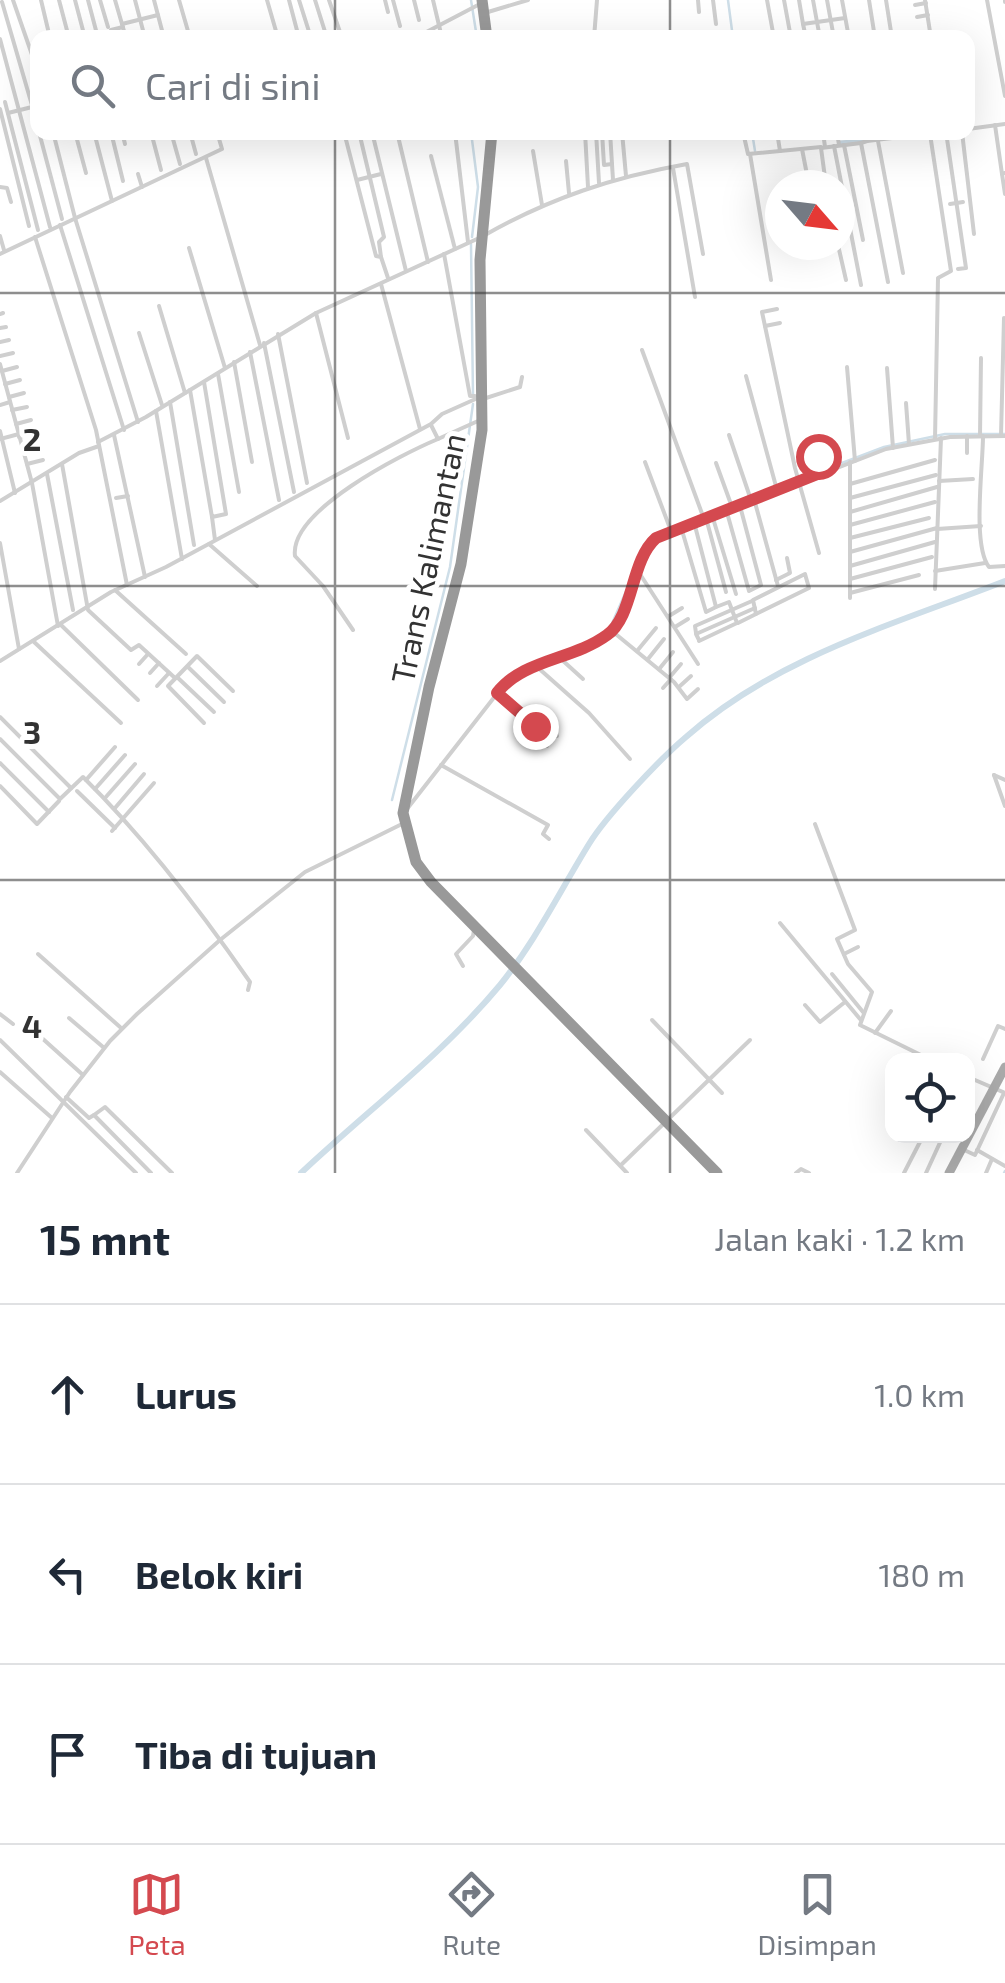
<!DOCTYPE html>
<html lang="id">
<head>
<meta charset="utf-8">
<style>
  body { margin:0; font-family:"Exo 2",sans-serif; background:#f2f2f3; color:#1f2937 }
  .controls { position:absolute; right:30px; bottom:30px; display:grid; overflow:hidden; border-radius:20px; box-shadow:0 10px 40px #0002 }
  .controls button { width:90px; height:90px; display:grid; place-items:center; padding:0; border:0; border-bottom:2px solid #e0e1e3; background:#fff; color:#1f2937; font:50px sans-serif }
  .compass { position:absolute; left:765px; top:170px; width:90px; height:90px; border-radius:50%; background:#fff; box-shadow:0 10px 40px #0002; rotate:118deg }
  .stop { position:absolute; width:30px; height:30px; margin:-22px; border:8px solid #d4494f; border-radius:50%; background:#fff }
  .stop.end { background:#d4494f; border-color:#fff; box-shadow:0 2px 10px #0008 }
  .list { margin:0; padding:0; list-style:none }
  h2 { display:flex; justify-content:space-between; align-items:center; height:130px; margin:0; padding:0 40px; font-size:42px }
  h2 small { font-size:32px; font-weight:400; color:#747a83 }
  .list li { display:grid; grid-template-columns:65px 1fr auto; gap:30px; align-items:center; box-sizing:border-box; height:180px; padding:0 40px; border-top:2px solid #e0e1e3 }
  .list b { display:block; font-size:38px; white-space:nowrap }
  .list em { font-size:32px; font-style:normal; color:#747a83 }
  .icon { flex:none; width:55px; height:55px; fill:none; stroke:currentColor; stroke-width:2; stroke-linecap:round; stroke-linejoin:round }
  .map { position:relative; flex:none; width:1005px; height:1173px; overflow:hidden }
  .search { position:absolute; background:#fff; box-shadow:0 10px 40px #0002; left:30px; right:30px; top:30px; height:110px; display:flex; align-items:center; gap:25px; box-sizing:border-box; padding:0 35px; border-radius:20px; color:#747a83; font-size:38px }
  .sheet { height:670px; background:#fff }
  nav { display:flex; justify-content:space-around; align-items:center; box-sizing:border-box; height:140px; border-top:2px solid #e0e1e3; background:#fff; font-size:28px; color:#747a83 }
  nav a { display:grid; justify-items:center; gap:5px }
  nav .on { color:#d4494f }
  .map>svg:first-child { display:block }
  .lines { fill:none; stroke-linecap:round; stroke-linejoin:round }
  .stream { stroke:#cedee8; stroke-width:2.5 }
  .canal { stroke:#cedee8; stroke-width:5 }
  .river { stroke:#cedee8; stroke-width:6 }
  .street { stroke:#cfcfcf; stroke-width:4 }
  .primary { stroke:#aaa; stroke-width:9 }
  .highway { stroke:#999; stroke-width:11 }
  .route { stroke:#d4494f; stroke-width:12 }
  .grid { fill:none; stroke:#323232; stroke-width:2.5; stroke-opacity:0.55 }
  .labels { text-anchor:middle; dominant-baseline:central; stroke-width:10; stroke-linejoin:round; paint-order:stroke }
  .street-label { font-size:32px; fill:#323232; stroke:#fff }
  .grid-label { font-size:32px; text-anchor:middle; font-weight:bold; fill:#323232; stroke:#fff; stroke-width:10; stroke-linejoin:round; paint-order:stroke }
</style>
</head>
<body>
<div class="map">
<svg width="1005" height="1173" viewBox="0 0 1005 1173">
  <rect width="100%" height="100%" fill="#fff"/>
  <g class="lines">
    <g class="stream">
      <polyline points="471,0 477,38"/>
      <polyline points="728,0 733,38"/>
      <polyline points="471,132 478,187 472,237"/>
      <polyline points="752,132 755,151"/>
      <polyline points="471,244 473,396"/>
      <polyline points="610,628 648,541 658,533 884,447 945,434 1005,434"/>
      <polyline points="392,800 450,567 473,404"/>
      <polyline points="1004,1173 1005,1171"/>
    </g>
    <polyline class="canal" points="841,143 864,141"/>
    <path class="river" d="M301,1173C368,1110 441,1056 500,985C535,942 560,891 589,844C606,816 660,759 686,737C776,657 895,624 1005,581"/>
    <g class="street">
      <polyline points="13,0 38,72"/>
      <polyline points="41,0 50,38"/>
      <polyline points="59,0 69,38"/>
      <polyline points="75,0 85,38"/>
      <polyline points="88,0 98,38"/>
      <polyline points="100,0 108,27"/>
      <polyline points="115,0 122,24"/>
      <polyline points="135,0 145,38"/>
      <polyline points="154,0 164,38"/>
      <polyline points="179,0 190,38"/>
      <polyline points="267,0 278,38"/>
      <polyline points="289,0 299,38"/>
      <polyline points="299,0 311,38"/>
      <polyline points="315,0 327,38"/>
      <polyline points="329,0 342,38"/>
      <polyline points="385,0 388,12"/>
      <polyline points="393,0 400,26"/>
      <polyline points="414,0 419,20"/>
      <polyline points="433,0 442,38"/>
      <polyline points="698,0 699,12"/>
      <polyline points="713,0 716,24"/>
      <polyline points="767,0 774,38"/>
      <polyline points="784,0 791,38"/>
      <polyline points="799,0 803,24"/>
      <polyline points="827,0 834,38"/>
      <polyline points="842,0 849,38"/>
      <polyline points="869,0 875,38"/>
      <polyline points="886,0 892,38"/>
      <polyline points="925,0 931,38"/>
      <polyline points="987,0 1005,96"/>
      <polyline points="1005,0 1005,2"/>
      <polyline points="2,2 38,126"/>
      <polyline points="915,5 926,3"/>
      <polyline points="488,12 528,0"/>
      <polyline points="917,17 928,15"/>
      <polyline points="113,38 111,30 123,27"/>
      <polyline points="126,38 122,24 158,15"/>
      <polyline points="415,38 478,5"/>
      <polyline points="594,38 597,0"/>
      <polyline points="806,38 803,24 817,22 813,0"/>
      <polyline points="820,38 817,22 845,18"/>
      <polyline points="0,39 50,227"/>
      <polyline points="5,102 38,230"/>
      <polyline points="0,109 29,226"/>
      <polyline points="8,113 32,107"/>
      <polyline points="995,125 1002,174"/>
      <polyline points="968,129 1005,124"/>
      <polyline points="39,132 62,219"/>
      <polyline points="53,132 75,218 138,422"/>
      <polyline points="75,132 86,173"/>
      <polyline points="94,132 112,201"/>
      <polyline points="111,132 123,181"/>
      <polyline points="122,132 125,144"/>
      <polyline points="151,132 161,170"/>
      <polyline points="171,132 180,164"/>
      <polyline points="190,132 196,154"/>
      <polyline points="344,132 376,256 381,257 388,278"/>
      <polyline points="359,132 384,237 379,242 381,257"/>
      <polyline points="372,132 406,271"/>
      <polyline points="397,132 428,262"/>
      <polyline points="455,132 468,242"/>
      <polyline points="585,132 588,187"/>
      <polyline points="596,132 599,183"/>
      <polyline points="602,132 604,165 612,164"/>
      <polyline points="610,132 613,180"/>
      <polyline points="622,132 626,176"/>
      <polyline points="743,132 748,154 821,147"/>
      <polyline points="777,132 780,151"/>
      <polyline points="823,132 825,147"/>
      <polyline points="837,132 839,145"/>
      <polyline points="850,132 850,134"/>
      <polyline points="865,132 867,141 861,143 888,282"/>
      <polyline points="946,132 966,268 958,269"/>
      <polyline points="962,132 974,234"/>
      <polyline points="930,134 951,271 938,278 935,439"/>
      <polyline points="867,141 942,132"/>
      <polyline points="878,141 903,273"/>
      <polyline points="844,145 863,240"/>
      <polyline points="834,146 861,285"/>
      <polyline points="802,149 809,185"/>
      <polyline points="533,151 542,205"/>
      <polyline points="750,154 771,280"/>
      <polyline points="431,156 455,249"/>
      <polyline points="206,158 260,345"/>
      <polyline points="566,161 569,193"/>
      <polyline points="673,168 695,297"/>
      <polyline points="1005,173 1002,174 1005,194"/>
      <polyline points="138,174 142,187"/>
      <polyline points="357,180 381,174"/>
      <polyline points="826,185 821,148 861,143"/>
      <polyline points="0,187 7,188 11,202"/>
      <polyline points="950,204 963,202"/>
      <polyline points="60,225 124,430"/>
      <path d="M485,235C550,198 614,177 687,164L703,254"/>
      <polyline points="0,236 4,250"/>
      <polyline points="35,237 96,430 127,585"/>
      <polyline points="838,245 846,280"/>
      <polyline points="189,248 225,368"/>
      <polyline points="0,254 222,149 217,132"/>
      <polyline points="444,254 470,396 475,396"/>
      <polyline points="381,284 420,429"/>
      <polyline points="159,306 185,393"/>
      <polyline points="777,309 762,312 795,468 819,553"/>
      <polyline points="316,313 348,438"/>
      <polyline points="0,314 3,313"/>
      <polyline points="765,326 780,323"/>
      <polyline points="0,328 6,327"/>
      <polyline points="139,333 162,405"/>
      <polyline points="278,334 307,483"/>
      <polyline points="0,342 9,340"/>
      <polyline points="264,343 294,492"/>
      <polyline points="642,350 704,519"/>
      <polyline points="250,352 279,500"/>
      <polyline points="0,356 13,353"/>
      <polyline points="234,362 252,462"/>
      <polyline points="0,364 32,483 58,626"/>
      <polyline points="847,367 855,461"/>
      <polyline points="887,368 893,448"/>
      <polyline points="2,371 17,367"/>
      <polyline points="218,374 239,492"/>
      <polyline points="746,376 777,490"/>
      <polyline points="5,384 20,380"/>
      <polyline points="190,390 212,517 226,514 204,382"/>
      <polyline points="9,397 24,393"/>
      <polyline points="483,399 520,387 522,377"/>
      <polyline points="170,402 194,545"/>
      <polyline points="906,403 909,444"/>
      <polyline points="0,405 10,402"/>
      <polyline points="12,410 27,407"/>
      <polyline points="156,411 182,559"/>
      <polyline points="16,424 31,420"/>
      <polyline points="431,425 438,439 478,421"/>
      <polyline points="0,431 15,493"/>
      <polyline points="114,435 145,577"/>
      <polyline points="729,435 751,500"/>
      <polyline points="980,436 981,358"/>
      <path d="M983,436C983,467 972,545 989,567L1005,566"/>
      <polyline points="1001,436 1004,318"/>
      <polyline points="19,437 36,433"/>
      <polyline points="0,439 19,434"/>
      <polyline points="816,441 820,471"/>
      <polyline points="98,442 146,417 316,313 477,239"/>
      <polyline points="23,451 38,447"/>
      <polyline points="967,453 967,436"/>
      <polyline points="645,462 671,531"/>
      <polyline points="716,463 732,507"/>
      <polyline points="27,464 43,460"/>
      <polyline points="62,464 88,610 131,650 139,645 175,678"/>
      <polyline points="47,474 73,610"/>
      <polyline points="939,481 973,479"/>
      <polyline points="850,484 935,460"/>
      <polyline points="116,498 128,496"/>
      <polyline points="850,498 936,475"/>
      <polyline points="754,499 778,586"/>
      <polyline points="0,501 79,453 99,446"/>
      <polyline points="726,509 749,591 761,585 740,506"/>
      <polyline points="850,512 937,487"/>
      <polyline points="712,515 736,594"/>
      <polyline points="212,517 215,540"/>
      <polyline points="706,518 726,592"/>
      <polyline points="850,525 935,502"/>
      <polyline points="681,527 706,612 716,607 694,522"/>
      <polyline points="937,529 981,526"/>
      <polyline points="850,538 929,518"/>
      <polyline points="0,543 19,649"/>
      <polyline points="209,544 257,586"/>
      <polyline points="850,552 937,528"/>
      <polyline points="850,566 935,542"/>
      <polyline points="638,571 698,664"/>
      <polyline points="935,571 985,563"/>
      <polygon points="805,574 809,588 756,614 753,600"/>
      <polyline points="850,579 932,557"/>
      <polyline points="776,580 790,573 787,558"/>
      <polyline points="935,589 941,438"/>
      <polyline points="115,590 186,654"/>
      <polyline points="850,593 919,575"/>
      <polyline points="850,598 850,462"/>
      <polyline points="669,616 682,608"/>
      <polyline points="738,623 756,614"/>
      <polyline points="61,625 138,700"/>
      <polyline points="675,627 688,619"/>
      <path d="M353,630L323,586L295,556C289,511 402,454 438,439"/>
      <polyline points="612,631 674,682 687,699 698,689"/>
      <polyline points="696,633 695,626 752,601"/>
      <polyline points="699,640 696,634 755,608"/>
      <polyline points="33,641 121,723"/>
      <polyline points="699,641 737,623 729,602 716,607"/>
      <polyline points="637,651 656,628"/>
      <polyline points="561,659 583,679"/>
      <polyline points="648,659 664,639"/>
      <polyline points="0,661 111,592 166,567 431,424 442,414 480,397"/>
      <polyline points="139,664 148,654"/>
      <polyline points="536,666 589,713 630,759"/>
      <polyline points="188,667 224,702"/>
      <polyline points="660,668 673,652"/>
      <polyline points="150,673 159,663"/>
      <polyline points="178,678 214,712"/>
      <polyline points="669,678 681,664"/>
      <polyline points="157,686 169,673"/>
      <polyline points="680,686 691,676"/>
      <polyline points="663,688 671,679"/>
      <polyline points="497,693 535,726"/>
      <polyline points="0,717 71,788"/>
      <polyline points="204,723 168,686 197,656 233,691"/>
      <path d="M0,739L60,799L83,777C146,839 200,910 250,982L248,990"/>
      <polyline points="547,746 532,731 542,721 557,736"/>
      <polyline points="0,763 49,812"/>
      <polyline points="441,765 548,825 543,834 549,839"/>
      <polyline points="994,775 1005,806"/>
      <polyline points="994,775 1005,780"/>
      <polyline points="86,780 115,747"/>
      <polyline points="0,786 37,824 59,801"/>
      <polyline points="95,789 125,755"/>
      <polyline points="77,791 115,828"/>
      <polyline points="105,798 135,764"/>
      <polyline points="115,808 144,774"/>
      <polyline points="407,809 510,677 566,656 612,631 646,551 656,538 886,449 950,437 1005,436"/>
      <polyline points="815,824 855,930 837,939 848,964 872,992 860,1025 931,1060"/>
      <polyline points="112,831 154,783"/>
      <polyline points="780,923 860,1019"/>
      <polyline points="38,954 120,1027"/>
      <polyline points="844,954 858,947"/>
      <polyline points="463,966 456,954 473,936 474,930"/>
      <polyline points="832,974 863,1012"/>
      <polyline points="805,1005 820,1022 845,1002"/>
      <polyline points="0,1014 13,1024"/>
      <polyline points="69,1018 103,1047"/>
      <polyline points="652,1020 722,1093"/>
      <polyline points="875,1033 891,1011"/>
      <polyline points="43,1039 83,1075"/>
      <polyline points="0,1040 136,1173"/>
      <polyline points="983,1059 998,1026 1005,1029"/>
      <polyline points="0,1072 52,1118"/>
      <polyline points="968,1077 1005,1093"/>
      <polyline points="66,1097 89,1118 94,1115 151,1173"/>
      <polyline points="94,1115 105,1107 172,1173"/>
      <polyline points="586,1130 627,1173"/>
      <polyline points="962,1149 975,1155 1004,1093"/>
      <polyline points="977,1150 1005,1166"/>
      <polyline points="621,1165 750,1040"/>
      <polyline points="17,1173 70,1092 110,1041 137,1014 220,940 305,872 404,823"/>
      <polyline points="796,1173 801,1169 809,1173"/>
      <polyline points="904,1173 923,1136"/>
      <polyline points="926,1173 943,1136"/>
      <polyline points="986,1173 992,1159"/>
    </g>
    <polyline class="primary" points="949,1173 1005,1067"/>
    <g class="highway">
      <polyline points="482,0 487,38"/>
      <polyline points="492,132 480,260 482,430 461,564 429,687 403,813 416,862 431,882 717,1173"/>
    </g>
  </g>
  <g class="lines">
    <path class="route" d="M535,726L497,693C523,659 573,660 607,635C634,616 630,561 656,538L820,473L818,456"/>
  </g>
  <path class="grid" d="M335,0V38M670,0V38M335,132V1173M670,132V1173M0,293H1005M0,586H1005M0,880H1005"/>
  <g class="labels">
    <g class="street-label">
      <text transform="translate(427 558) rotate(-78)">Trans Kalimantan</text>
    </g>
  </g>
  <g class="grid-label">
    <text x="32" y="451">2</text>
    <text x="32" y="744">3</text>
    <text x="32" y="1038">4</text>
  </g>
</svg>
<div class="controls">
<button><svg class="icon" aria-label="locate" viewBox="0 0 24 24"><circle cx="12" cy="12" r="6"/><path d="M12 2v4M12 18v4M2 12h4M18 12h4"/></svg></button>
</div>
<svg class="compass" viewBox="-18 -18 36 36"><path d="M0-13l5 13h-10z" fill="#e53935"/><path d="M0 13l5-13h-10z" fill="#747a83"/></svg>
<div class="stop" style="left:818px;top:456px"></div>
<div class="stop end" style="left:535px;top:726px"></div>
<div class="search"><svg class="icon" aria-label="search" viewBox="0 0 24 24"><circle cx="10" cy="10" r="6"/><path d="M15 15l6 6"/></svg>Cari di sini</div>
</div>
<section class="sheet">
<h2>15 mnt<small>Jalan kaki · 1.2 km</small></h2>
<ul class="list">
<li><svg class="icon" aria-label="ahead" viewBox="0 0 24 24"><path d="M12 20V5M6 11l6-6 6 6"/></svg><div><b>Lurus</b></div><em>1.0 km</em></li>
<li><svg class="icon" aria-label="left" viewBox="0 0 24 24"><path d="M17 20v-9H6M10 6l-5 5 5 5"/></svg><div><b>Belok kiri</b></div><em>180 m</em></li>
<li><svg class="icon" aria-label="arrive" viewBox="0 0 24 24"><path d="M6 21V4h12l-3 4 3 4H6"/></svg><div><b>Tiba di tujuan</b></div></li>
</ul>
</section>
<nav>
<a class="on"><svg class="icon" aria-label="map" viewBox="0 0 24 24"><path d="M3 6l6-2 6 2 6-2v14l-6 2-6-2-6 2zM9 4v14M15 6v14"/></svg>Peta</a>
<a><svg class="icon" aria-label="directions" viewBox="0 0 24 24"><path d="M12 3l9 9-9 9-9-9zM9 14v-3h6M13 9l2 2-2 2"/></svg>Rute</a>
<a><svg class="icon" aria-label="saved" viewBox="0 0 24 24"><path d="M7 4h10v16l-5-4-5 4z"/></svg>Disimpan</a>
</nav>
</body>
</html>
